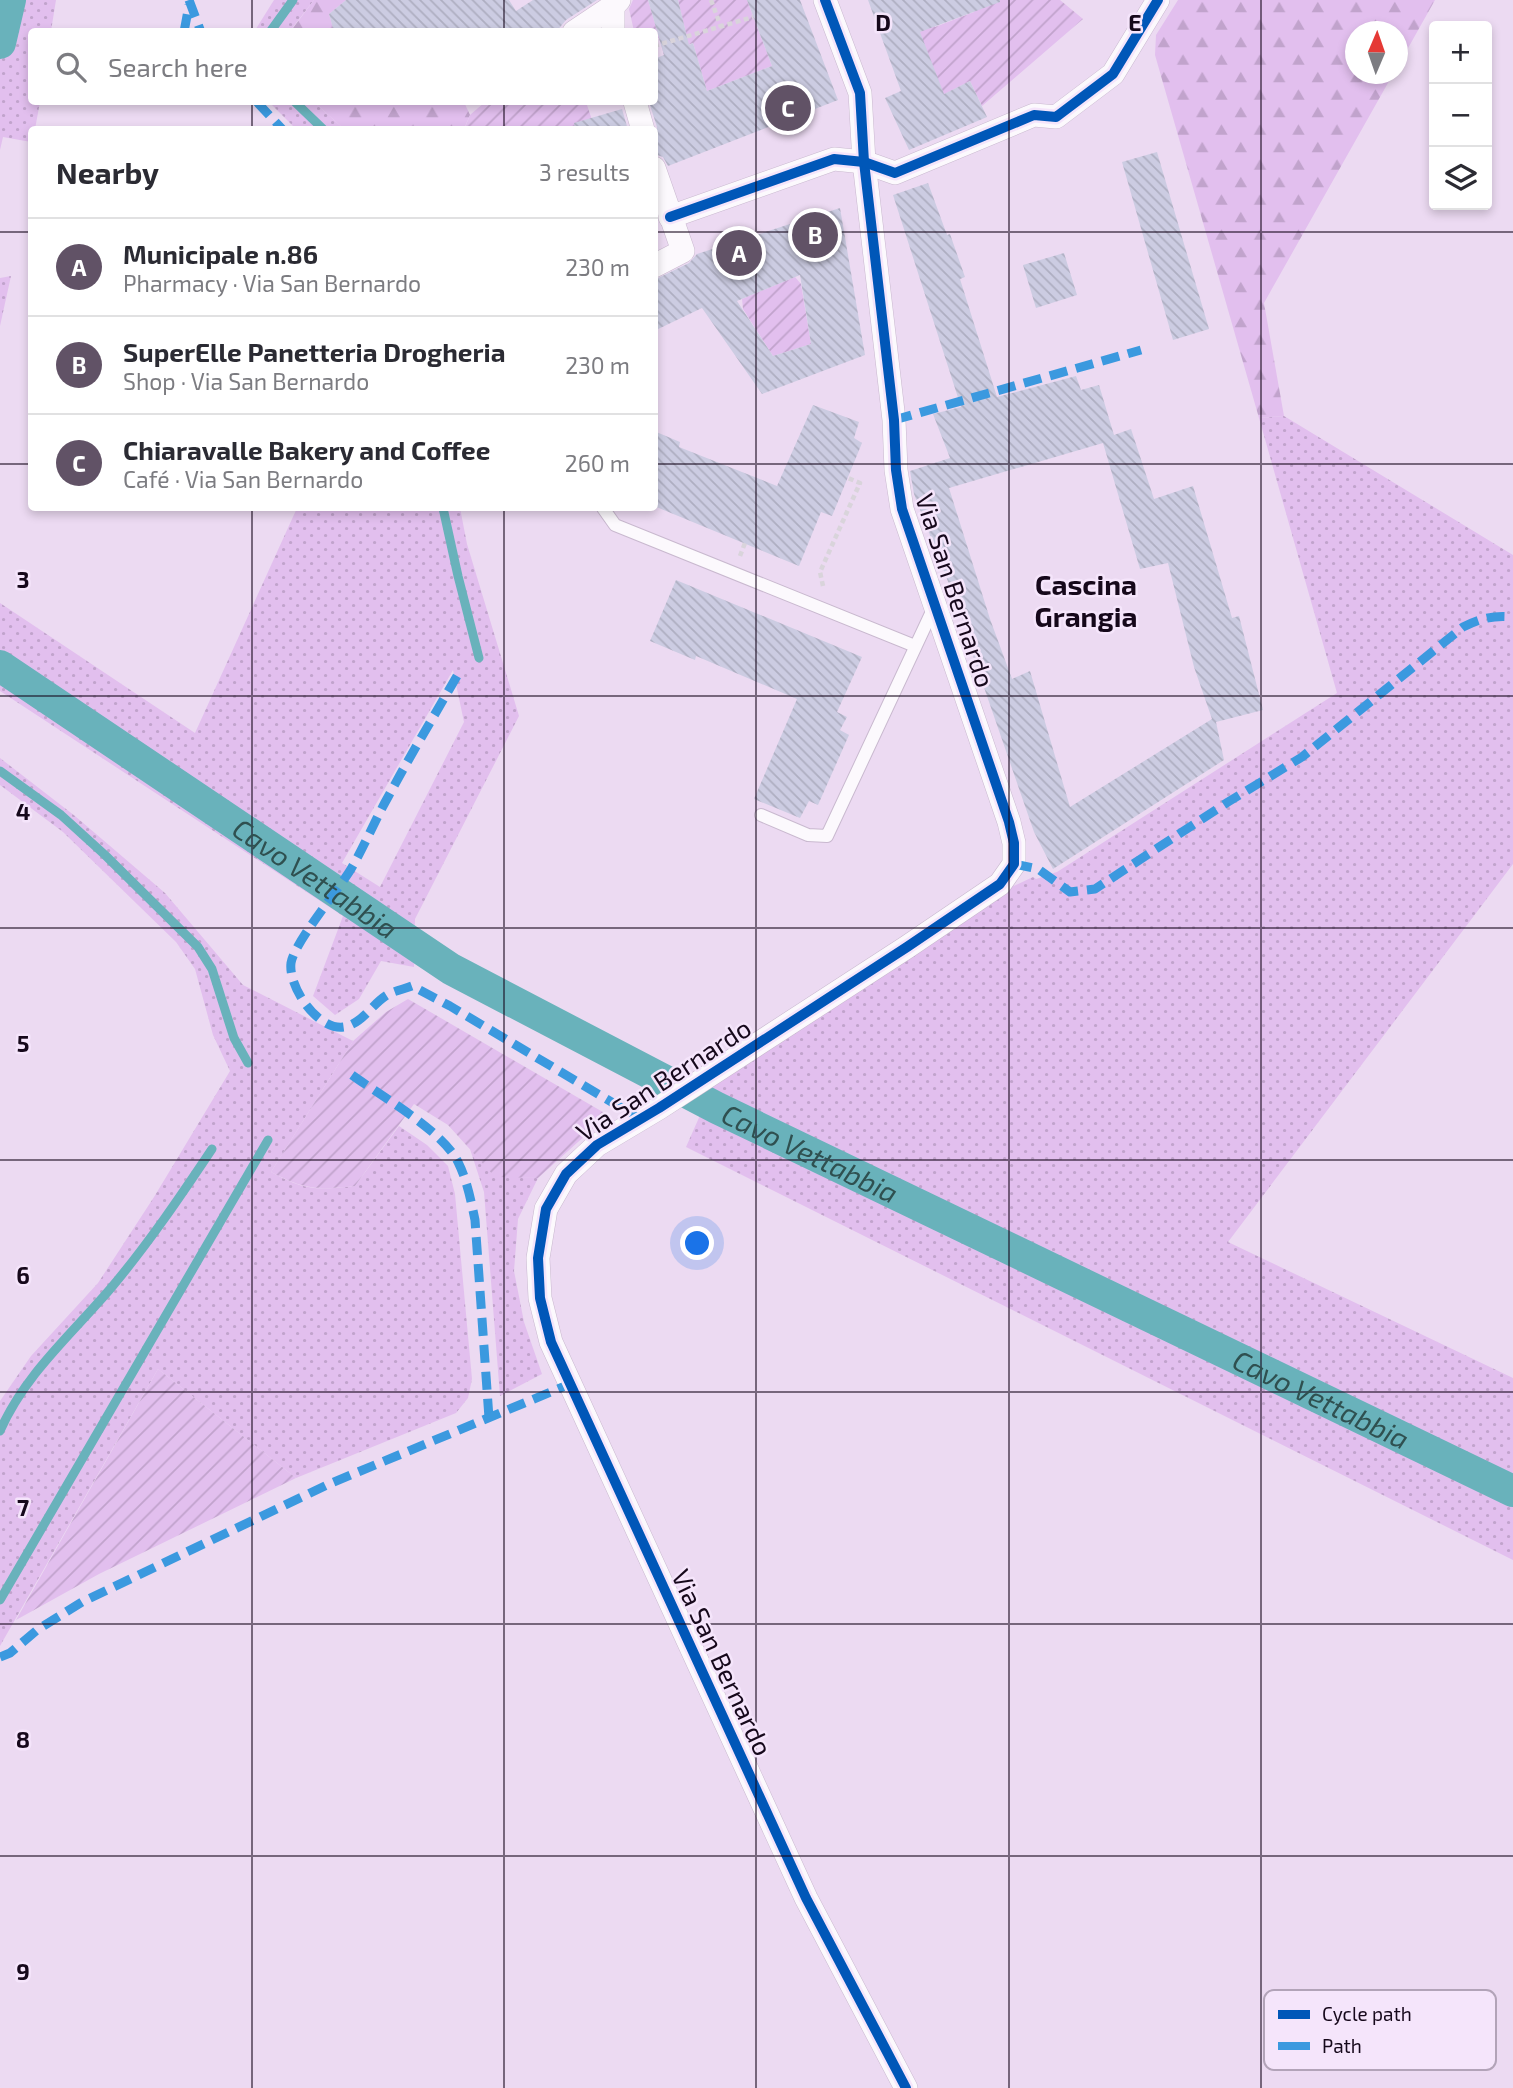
<!DOCTYPE html>
<html lang="en">
<head>
<meta charset="utf-8">
<style>
  body { margin:0; font-family:"Exo 2",sans-serif; background:#f2f2f3; color:#2b2b33 }
  .controls { position:absolute; right:21px; top:21px; display:grid; overflow:hidden; border-radius:7px; box-shadow:0 4px 10px #0003 }
  .controls button { width:63px; height:63px; display:grid; place-items:center; padding:0; border:0; border-bottom:2px solid #e1e1e2; background:#fff; color:#2b2b33; font:35px sans-serif }
  .compass { position:absolute; left:1345px; top:21px; width:63px; height:63px; border-radius:50%; background:#fff; box-shadow:0 4px 10px #0003; rotate:2deg }
  .you { position:absolute; left:698px; top:1244px; width:24px; height:24px; margin:-18px; border:5px solid #fff; border-radius:50%; background:#1a73e8; box-shadow:0 0 0 10px #1a73e833 }
  .badge { display:grid; place-items:center; width:46px; height:46px; border-radius:50%; background:#615266; color:#fff; font-size:23px; font-weight:700 }
  .pin { position:absolute; translate:-50% -50%; border:4px solid #fff; box-shadow:0 2px 7px #0006 }
  .list { margin:0; padding:0; list-style:none }
  h2 { display:flex; justify-content:space-between; align-items:center; height:91px; margin:0; padding:0 28px; font-size:30px }
  h2 small { font-size:23px; font-weight:400; color:#7c7c81 }
  .list li { display:grid; grid-template-columns:46px 1fr auto; gap:21px; align-items:center; box-sizing:border-box; height:98px; padding:0 28px; border-top:2px solid #e1e1e2 }
  .list b { display:block; font-size:26px; white-space:nowrap }
  .list p { margin:0; font-size:23px; white-space:nowrap; color:#7c7c81 }
  .list em { font-size:23px; font-style:normal; color:#7c7c81 }
  .icon { flex:none; width:38px; height:38px; fill:none; stroke:currentColor; stroke-width:2; stroke-linecap:round; stroke-linejoin:round }
  .map { position:relative; flex:none; width:1513px; height:2088px; overflow:hidden }
  .search { position:absolute; background:#fff; box-shadow:0 4px 10px #0003; left:28px; top:28px; width:630px; height:77px; display:flex; align-items:center; gap:18px; box-sizing:border-box; padding:0 24px; border-radius:7px; color:#7c7c81; font-size:26px }
  .panel { position:absolute; background:#fff; box-shadow:0 4px 10px #0003; left:28px; top:126px; width:630px; height:385px; border-radius:7px }
  .map>svg:first-child { display:block }
  .grass { fill:url(#grass-dots); fill-rule:evenodd }
  .forest { fill:url(#forest-firs) }
  .garden { fill:url(#garden-furrows) }
  .lines { fill:none; stroke-linecap:round; stroke-linejoin:round }
  .stream { stroke:#69b2bb; stroke-width:9 }
  .canal { stroke:#69b2bb; stroke-width:32 }
  .building { fill:url(#building-back-hatch); fill-rule:evenodd }
  .service-casing { stroke:#c9b9cf; stroke-width:14 }
  .minor-casing { stroke:#c9b9cf; stroke-width:24 }
  .path { stroke:#d9d4db; stroke-width:4.5; stroke-dasharray:5 3.5; stroke-linecap:butt }
  .service { stroke:#fcf9fd; stroke-width:12 }
  .minor { stroke:#fcf9fd; stroke-width:23 }
  .quiet { stroke:#3b99df; stroke-width:9; stroke-dasharray:18 9; stroke-linecap:butt }
  .cycleway-casing { stroke:#f5e5fb; stroke-width:15 }
  .cycleway { stroke:#0057b8; stroke-width:10 }
  .grid { fill:none; stroke:#16081b; stroke-width:2; stroke-opacity:0.55 }
  .labels { text-anchor:middle; dominant-baseline:central; stroke-width:5; stroke-linejoin:round; paint-order:stroke }
  .street-label { font-size:26px; fill:#16081b; stroke:#f5e5fb }
  .neighbourhood-label { font-size:28px; font-weight:bold; fill:#16081b; stroke:#f5e5fb }
  .water-label { font-size:28px; font-style:italic; fill:#2f5050; stroke:#f5e5fb }
  .key { fill:#f5e5fb; stroke:#b2a3b8; stroke-width:2 }
  .key-label { font-size:19px; fill:#16081b }
  .grid-label { font-size:23px; text-anchor:middle; font-weight:bold; fill:#16081b; stroke:#f5e5fb; stroke-width:5; stroke-linejoin:round; paint-order:stroke }
</style>
</head>
<body>
<div class="map">
<svg width="1513" height="2088" viewBox="0 0 1513 2088">
  <defs>
    <pattern id="grass-dots" width="8" height="8" patternUnits="userSpaceOnUse" patternTransform="scale(1.75)"><rect width="8" height="8" fill="#e2bfee"/><path d="M2 2h.1M6 6h.1" fill="none" stroke="#c1a3cc" stroke-width="1.8" stroke-linecap="round"/></pattern>
    <pattern id="forest-firs" width="22" height="20" patternUnits="userSpaceOnUse" patternTransform="scale(1.75)"><rect width="22" height="20" fill="#e2bfee"/><path d="M5 1l3.5 6h-7zM16 11l3.5 6h-7z" fill="#c1a3cc"/></pattern>
    <pattern id="garden-furrows" width="10" height="10" patternUnits="userSpaceOnUse" patternTransform="scale(1.75)"><rect width="10" height="10" fill="#e2bfee"/><path d="M-1 1l2-2M0 10L10 0M9 11l2-2" fill="none" stroke="#c1a3cc"/></pattern>
    <pattern id="building-back-hatch" width="6" height="6" patternUnits="userSpaceOnUse" patternTransform="scale(1.75)"><rect width="6" height="6" fill="#cccce2"/><path d="M-1 5l2 2M0 0l6 6M5-1l2 2" fill="none" stroke="#aeaec1"/></pattern>
  </defs>
  <rect width="100%" height="100%" fill="#ecdaf2"/>
  <g class="grass">
    <polygon points="0,0 56,0 51,31 32,32 32,102 40,102 35,129 32,130 31,142 3,137 0,150"/>
    <polygon points="274,0 314,0 290,31 254,32"/>
    <polygon points="269,102 314,102 344,129 296,129"/>
    <polygon points="11,276 0,326 0,278"/>
    <polygon points="1284,416 1513,555 1513,864 1228,1242 1513,1378 1513,1560 686,1147 717,1077 1005,890 1033,877 1036,879 1057,872 1337,693 1259,418"/>
    <path d="M297,508H460L467,544L519,716L415,919L414,967L381,961L359,999L335,1015L313,996L343,916L0,691V603L195,733ZM453,670L464,722L380,887L342,863Z"/>
    <path d="M0,758L75,816L165,893L243,985L353,1041L271,1172C306,1191 316,1190 355,1186L399,1126L427,1145L448,1166L455,1194L472,1379L468,1398L456,1413L296,1478L158,1369L0,1646V1401L31,1356L98,1283L154,1197L230,1071L213,1035L195,969L176,942L63,832L0,785Z"/>
    <polygon points="470,1149 495,1176 538,1178 518,1219 514,1271 524,1322 542,1374 500,1396 484,1192"/>
  </g>
  <g class="forest">
    <polygon points="314,0 346,0 329,14 334,31 290,32"/>
    <polygon points="1178,0 1435,0 1398,66 1398,32 1356,32 1356,74 1393,74 1264,303 1284,416 1259,418 1155,55 1156,35"/>
    <polygon points="314,102 464,102 470,115 464,129 344,129"/>
  </g>
  <g class="garden">
    <polygon points="633,0 648,0 659,37 685,29 678,0 747,0 772,66 707,91 693,43 664,55 659,38 655,38 654,32 634,31 629,9"/>
    <polygon points="970,0 1060,0 1083,19 982,106 970,81 933,100 915,19 929,13 935,27 974,12"/>
    <polygon points="485,102 586,102 595,129 464,130 470,115"/>
    <polygon points="795,277 801,284 811,344 773,356 743,309 742,299"/>
    <path d="M408,999L608,1115L538,1178L495,1177L448,1125L414,1104L355,1186C316,1190 306,1190 271,1172L353,1041L386,1012Z"/>
    <polygon points="158,1369 296,1478 99,1574 16,1620"/>
  </g>
  <g class="lines">
    <g class="stream">
      <polyline points="270,32 293,0"/>
      <polyline points="295,102 324,130"/>
      <polyline points="443,508 458,576 479,658"/>
      <polyline points="0,771 61,815 105,855 198,947 212,969 234,1038 248,1063"/>
      <path d="M0,1431C25,1374 71,1335 111,1288C148,1244 180,1197 212,1149"/>
      <polyline points="0,1600 268,1140"/>
    </g>
    <g class="canal">
      <polyline points="0,43 10,0"/>
      <path id="s1" d="M0,666L451,969L717,1108L1513,1491"/>
    </g>
  </g>
  <g class="building">
    <polygon points="346,0 509,0 516,11 533,0 597,0 566,20 556,32 334,32 329,14"/>
    <polygon points="648,0 678,0 689,45 693,43 707,91 772,66 747,0 800,0 838,100 668,166 663,157 654,154 657,127 649,102 654,102 654,59 664,55"/>
    <polygon points="868,0 1000,0 1000,2 920,32 944,94 970,81 987,117 909,150 885,98 901,91"/>
    <polygon points="622,109 628,130 575,130 574,123"/>
    <polygon points="1157,152 1209,329 1173,340 1122,162"/>
    <path d="M928,183L947,235L950,234L965,277L960,279L997,397L1076,376L1081,390L1099,385L1114,435L1131,429L1154,499L1193,486L1232,618L1239,616L1263,710L1216,722L1224,760L1053,869L1034,832L970,647L973,646L914,494L910,471L950,458L933,414L961,407L893,195ZM1103,443L1140,569L1168,563L1194,667L1212,719L1070,807L1030,671L1012,679L990,619L949,488Z"/>
    <path d="M840,208L865,355L762,394L702,308L654,331V280L689,263L697,254ZM800,275L811,344L773,356L737,301Z"/>
    <polygon points="1064,253 1077,295 1036,308 1023,265"/>
    <polygon points="813,405 859,422 854,438 862,443 832,516 821,512 799,566 654,506 654,431 680,442 679,447 777,486"/>
    <polygon points="676,580 862,657 837,712 847,717 840,730 849,735 818,805 809,801 800,818 754,799 797,699 696,656 695,660 650,641"/>
  </g>
  <g class="lines">
    <g class="service-casing">
      <g id="service">
        <polyline points="603,508 615,525 915,646"/>
        <polyline points="761,815 808,835 827,836 935,605"/>
      </g>
    </g>
    <g class="minor-casing">
      <g id="minor">
        <polyline points="825,0 860,93 864,162 894,420 896,470 902,509 1009,822 1014,843 1014,864 1000,884 907,947 659,1108 597,1145 566,1174 546,1209 538,1258 540,1298 551,1342 806,1898 906,2088"/>
        <polyline points="574,32 613,6 619,0"/>
        <polyline points="613,32 613,6"/>
        <polyline points="635,102 643,130"/>
        <polyline points="654,168 683,251 654,266"/>
        <polyline points="670,217 834,159 864,162 895,173 1034,115 1056,117 1113,74 1158,0"/>
      </g>
    </g>
    <g class="path">
      <polyline points="711,0 721,27"/>
      <polyline points="654,46 753,17"/>
      <polyline points="740,556 745,543"/>
      <polyline points="823,586 820,572 860,483 848,478"/>
    </g>
    <use href="#service" class="service"/>
    <use href="#minor" class="minor"/>
    <g class="quiet">
      <polyline points="189,0 201,32"/>
      <polyline points="184,32 189,5"/>
      <polyline points="257,102 283,130"/>
      <polyline points="894,420 1141,350"/>
      <path d="M457,676C434,716 410,756 388,797C375,820 365,845 351,869C339,889 294,943 291,963C288,987 318,1031 344,1027C363,1023 371,1005 387,995C394,991 404,989 412,986L450,1006L640,1119"/>
      <path d="M1014,864L1038,869L1070,892L1095,889L1228,802L1302,757L1463,627C1481,618 1494,615 1513,617"/>
      <path d="M352,1075C381,1096 443,1131 458,1162C467,1180 471,1201 475,1220L489,1418"/>
      <polyline points="0,1657 10,1653 37,1630 82,1602 329,1484 570,1384"/>
    </g>
    <g class="cycleway-casing">
      <g id="cycleway">
        <polyline points="825,0 860,93 864,162 894,420 896,470 902,509 1009,822 1014,843 1014,864 1000,884 907,947 659,1108 597,1145 566,1174 546,1209 538,1258 540,1298 551,1342 806,1898 906,2088"/>
        <polyline points="670,217 834,159 864,162 895,173 1034,115 1056,117 1113,74 1158,0"/>
      </g>
    </g>
    <use href="#cycleway" class="cycleway"/>
  </g>
  <path class="grid" d="M252,0V32M504,0V32M756,0V2088M1009,0V2088M1261,0V2088M252,102V130M504,102V130M0,232H32M654,232H1513M0,464H32M654,464H1513M252,508V2088M504,508V2088M0,696H1513M0,928H1513M0,1160H1513M0,1392H1513M0,1624H1513M0,1856H1513"/>
  <g class="labels">
    <g class="street-label">
      <text transform="translate(956 590) rotate(72)">Via San Bernardo</text>
      <text transform="translate(663 1079) rotate(-33)">Via San Bernardo</text>
      <text transform="translate(723 1662) rotate(65)">Via San Bernardo</text>
    </g>
    <g class="neighbourhood-label">
      <text x="1086" y="584">Cascina<tspan x="1086" dy="32">Grangia</tspan></text>
    </g>
    <g class="water-label">
      <text stroke="none"><textPath href="#s1" startOffset="380">Cavo Vettabbia</textPath></text>
      <text stroke="none"><textPath href="#s1" startOffset="947">Cavo Vettabbia</textPath></text>
      <text stroke="none"><textPath href="#s1" startOffset="1514">Cavo Vettabbia</textPath></text>
    </g>
  </g>
  <rect x="1264" y="1990" width="232" height="80" rx="10" class="key"/>
  <rect x="1278" y="2010" width="32" height="9" fill="#0057b8"/>
  <rect x="1278" y="2042" width="32" height="8" fill="#3b99df"/>
  <g class="key-label">
    <text x="1322" y="2021">Cycle path</text>
    <text x="1322" y="2053">Path</text>
  </g>
  <g class="grid-label">
    <text x="883" y="31">D</text>
    <text x="1135" y="31">E</text>
    <text x="23" y="588">3</text>
    <text x="23" y="820">4</text>
    <text x="23" y="1052">5</text>
    <text x="23" y="1284">6</text>
    <text x="23" y="1516">7</text>
    <text x="23" y="1748">8</text>
    <text x="23" y="1980">9</text>
  </g>
</svg>
<div class="controls">
<button>+</button>
<button>−</button>
<button><svg class="icon" aria-label="layers" viewBox="0 0 24 24"><path d="M12 4l9 5-9 5-9-5zM3 14l9 5 9-5"/></svg></button>
</div>
<svg class="compass" viewBox="-18 -18 36 36"><path d="M0-13l5 13h-10z" fill="#e53935"/><path d="M0 13l5-13h-10z" fill="#7c7c81"/></svg>
<div class="you"></div>
<div class="pin badge" style="left:739px;top:253px">A</div>
<div class="pin badge" style="left:815px;top:235px">B</div>
<div class="pin badge" style="left:788px;top:108px">C</div>
<div class="search"><svg class="icon" aria-label="search" viewBox="0 0 24 24"><circle cx="10" cy="10" r="6"/><path d="M15 15l6 6"/></svg>Search here</div>
<section class="panel">
<h2>Nearby<small>3 results</small></h2>
<ul class="list">
<li><span class="badge">A</span><div><b>Municipale n.86</b><p>Pharmacy · Via San Bernardo</p></div><em>230 m</em></li>
<li><span class="badge">B</span><div><b>SuperElle Panetteria Drogheria</b><p>Shop · Via San Bernardo</p></div><em>230 m</em></li>
<li><span class="badge">C</span><div><b>Chiaravalle Bakery and Coffee</b><p>Café · Via San Bernardo</p></div><em>260 m</em></li>
</ul>
</section>
</div>
</body>
</html>
